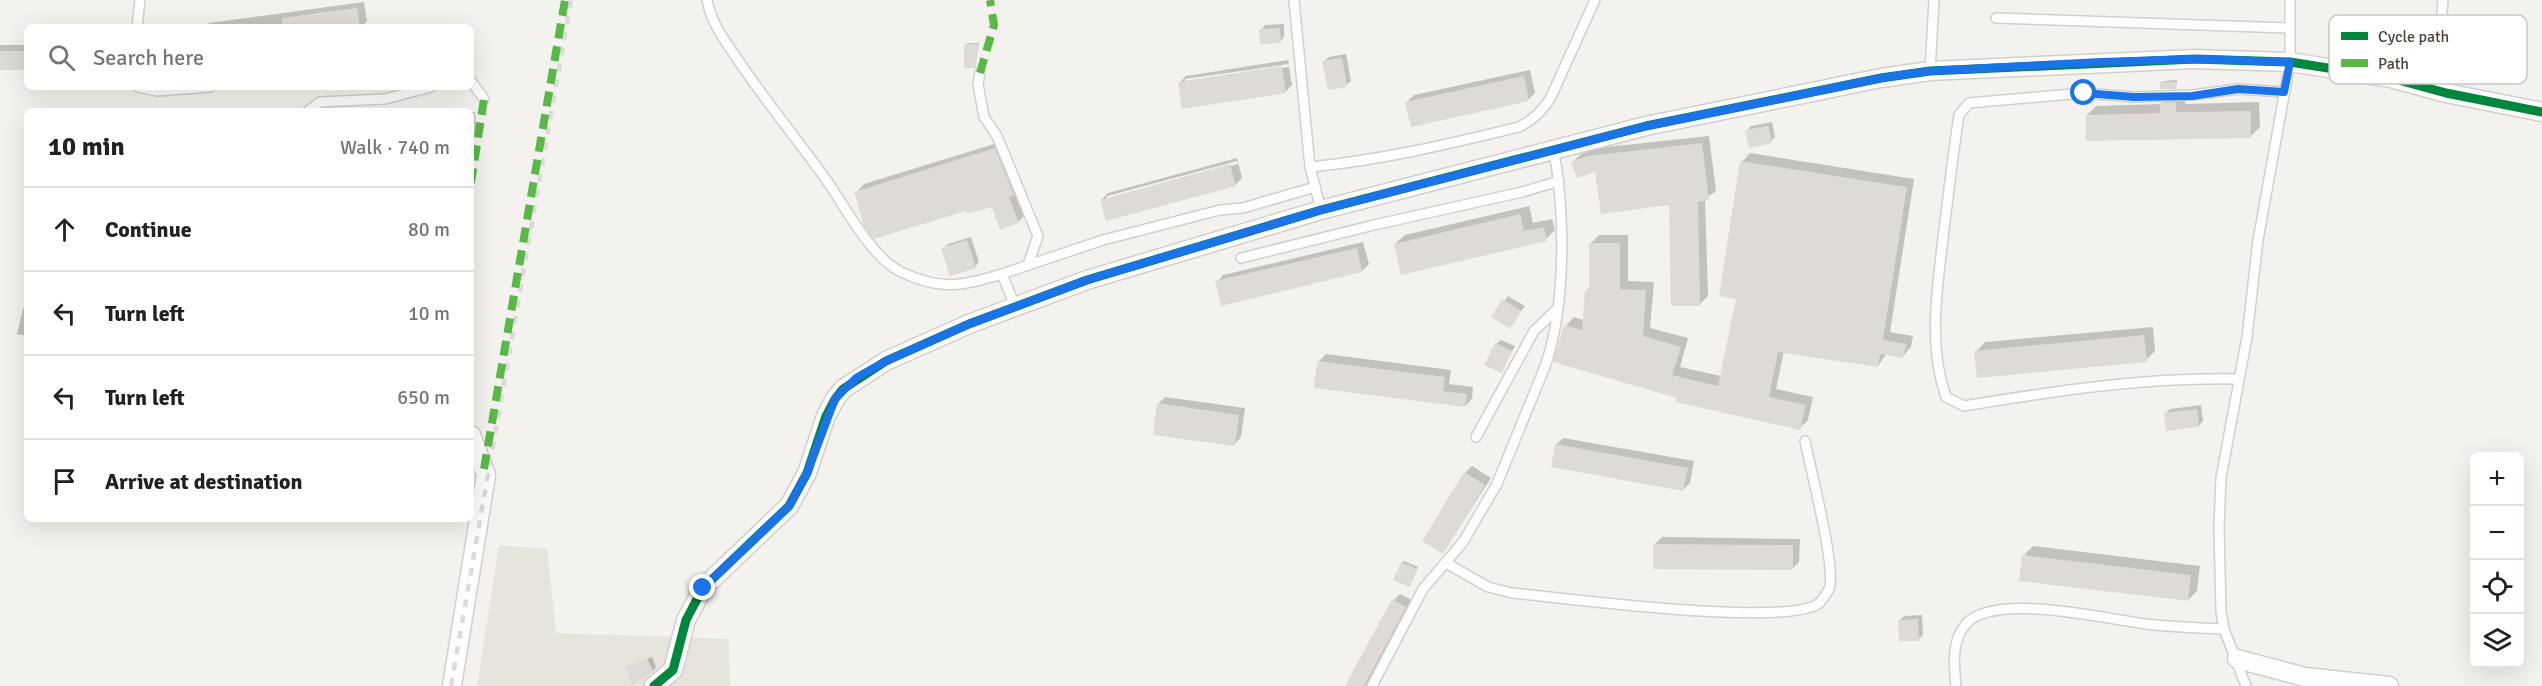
<!DOCTYPE html>
<html lang="en">
<head>
<meta charset="utf-8">
<style>
  body { margin:0; font-family:Signika,sans-serif; background:#f6f6f6; color:#202124 }
  .controls { position:absolute; right:18px; bottom:18px; display:grid; overflow:hidden; border-radius:9px; box-shadow:0 6px 24px #0002 }
  .controls button { width:54px; height:54px; display:grid; place-items:center; padding:0; border:0; border-bottom:2px solid #e0e0e0; background:#fff; color:#202124; font:30px sans-serif }
  .stop { position:absolute; width:18px; height:18px; margin:-14px; border:4px solid #1a73e8; border-radius:50%; background:#fff }
  .stop.end { background:#1a73e8; border-color:#fff; box-shadow:0 2px 6px #0008 }
  .list { margin:0; padding:0; list-style:none }
  h2 { display:flex; justify-content:space-between; align-items:center; height:78px; margin:0; padding:0 24px; font-size:26px }
  h2 small { font-size:20px; font-weight:400; color:#757577 }
  .list li { display:grid; grid-template-columns:39px 1fr auto; gap:18px; align-items:center; box-sizing:border-box; height:84px; padding:0 24px; border-top:2px solid #e0e0e0 }
  .list b { display:block; font-size:22px; white-space:nowrap }
  .list em { font-size:20px; font-style:normal; color:#757577 }
  .icon { flex:none; width:33px; height:33px; fill:none; stroke:currentColor; stroke-width:2; stroke-linecap:round; stroke-linejoin:round }
  .map { position:relative; flex:none; width:2542px; height:686px; overflow:hidden }
  .search { position:absolute; background:#fff; box-shadow:0 6px 24px #0002; left:24px; top:24px; width:450px; height:66px; display:flex; align-items:center; gap:15px; box-sizing:border-box; padding:0 21px; border-radius:9px; color:#757577; font-size:22px }
  .panel { position:absolute; background:#fff; box-shadow:0 6px 24px #0002; left:24px; top:108px; width:450px; height:414px; border-radius:9px }
  .map>svg:first-child { display:block }
  .residential { fill:#e7e4dc }
  .shadow { fill:#0003; fill-rule:evenodd }
  .building { fill:#dedbd6 }
  .lines { fill:none; stroke-linecap:round; stroke-linejoin:round }
  .lane-casing { stroke:#d2d0cb; stroke-width:12 }
  .street-casing { stroke:#d2d0cb; stroke-width:21 }
  .lane { stroke:#fdfdfc; stroke-width:9 }
  .street { stroke:#fdfdfc; stroke-width:18 }
  .rail { stroke:#dbdbda; stroke-width:4.5; stroke-dasharray:8 8; stroke-linecap:butt }
  .quiet { stroke:#58b947; stroke-width:8; stroke-dasharray:15 8; stroke-linecap:butt }
  .cycleway-casing { stroke:#fff; stroke-width:13 }
  .cycleway { stroke:#00873e; stroke-width:9 }
  .route { stroke:#1a73e8; stroke-width:8 }
  .key { fill:#fff; stroke:#c9c7c4; stroke-width:1.5 }
  .key-label { font-size:16px; fill:#4b4439 }
</style>
</head>
<body>
<div class="map">
<svg width="2542" height="686" viewBox="0 0 2542 686">
  <rect width="100%" height="100%" fill="#f4f2ee"/>
  <polygon class="residential" points="499,545 547,549 556,633 729,639 730,686 477,686"/>
  <g class="shadow">
    <polygon points="364,2 367,21 361,27 205,27 209,23"/>
    <polygon points="1284,24 1284,37 1280,42 1261,30 1265,25"/>
    <polygon points="968,43 979,43 975,66 966,44"/>
    <rect x="0" y="45" width="27" height="24"/>
    <polygon points="1346,54 1351,81 1346,85 1324,61 1329,57"/>
    <polygon points="1288,60 1289,64 1185,79 1185,83 1289,67 1292,85 1285,92 1179,83 1186,76"/>
    <polygon points="1530,70 1535,93 1529,99 1407,102 1414,95"/>
    <polygon points="2177,80 2176,87 2162,82 2164,81"/>
    <polygon points="2171,94 2185,94 2185,104 2259,102 2260,127 2251,136 2087,115 2096,106 2162,104"/>
    <polygon points="471,112 475,112 477,135 471,141"/>
    <polygon points="1772,122 1775,137 1771,141 1747,131 1751,126"/>
    <polygon points="1709,136 1716,191 1705,199 1708,296 1700,304 1670,204 1573,162 1581,154 1597,148"/>
    <polygon points="1004,141 1022,185 1018,189 1027,213 1018,222 993,205 967,209 856,193 864,184"/>
    <polygon points="1750,153 1914,179 1890,332 1913,336 1911,347 1903,356 1887,353 1878,366 1784,351 1776,389 1813,397 1808,420 1800,428 1679,397 1566,326 1574,317 1584,320 1586,291 1590,287 1590,244 1599,235 1628,235 1628,281 1654,282 1650,328 1688,338 1680,367 1721,376 1737,297 1742,162"/>
    <path d="M1237,158L1242,178L1235,185L1101,200L1108,193ZM1237,161L1238,164L1107,199V196Z"/>
    <polygon points="1529,206 1533,223 1552,219 1555,230 1546,239 1395,244 1405,235"/>
    <polygon points="971,237 979,262 975,267 943,249 948,244"/>
    <polygon points="1363,242 1369,264 1362,271 1217,282 1223,275"/>
    <polygon points="1508,296 1525,306 1510,327 1493,317"/>
    <polygon points="27,304 27,336 17,334 23,309"/>
    <polygon points="2153,327 2155,351 2146,360 1976,352 1985,342"/>
    <polygon points="1501,340 1515,346 1501,371 1496,344"/>
    <polygon points="1326,354 1451,370 1449,384 1473,387 1472,399 1465,406 1319,361"/>
    <polygon points="1165,397 1245,408 1241,437 1235,444 1158,404"/>
    <polygon points="2201,405 2203,421 2199,426 2166,413 2170,409"/>
    <polygon points="1563,438 1694,461 1690,483 1683,490 1556,445"/>
    <polygon points="1472,466 1491,478 1443,552 1465,473"/>
    <polygon points="1662,537 1800,539 1799,562 1792,569 1655,544"/>
    <polygon points="2033,546 2200,566 2197,591 2188,600 2024,555"/>
    <polygon points="1404,561 1418,567 1411,583 1402,563"/>
    <polygon points="1400,594 1412,600 1366,686 1347,686 1394,600"/>
    <polygon points="1922,615 1923,635 1918,640 1900,620 1904,616"/>
    <polygon points="652,657 656,667 652,671 626,668"/>
  </g>
  <g class="building">
    <polygon points="357,8 360,27 282,27 282,18"/>
    <polygon points="1280,28 1281,43 1260,44 1259,29"/>
    <polygon points="964,44 978,44 976,68 964,68"/>
    <rect x="0" y="51" width="27" height="19"/>
    <polygon points="1342,58 1347,87 1328,90 1322,61"/>
    <polygon points="1282,66 1286,93 1182,109 1178,82"/>
    <polygon points="1524,76 1529,101 1411,127 1405,102"/>
    <rect x="2160" y="82" width="16" height="7"/>
    <polygon points="2176,102 2176,112 2251,111 2251,138 2086,141 2086,115 2160,113 2160,103"/>
    <polygon points="1768,126 1772,143 1749,148 1745,130"/>
    <polygon points="1702,143 1709,200 1698,202 1700,306 1671,306 1669,205 1601,214 1595,172 1577,178 1571,162 1588,156"/>
    <polygon points="995,148 1014,195 1009,197 1019,223 1000,230 992,207 967,214 966,211 874,239 864,226 854,192"/>
    <polygon points="1740,161 1907,187 1883,340 1906,344 1903,358 1880,354 1878,367 1778,352 1769,397 1806,405 1800,430 1676,402 1677,398 1553,362 1564,325 1582,330 1585,290 1589,290 1589,243 1620,243 1620,289 1646,290 1643,336 1681,347 1672,375 1718,386 1736,299 1719,296"/>
    <polygon points="1230,164 1236,186 1106,221 1100,200"/>
    <polygon points="1520,214 1524,231 1544,227 1547,241 1401,275 1394,244"/>
    <polygon points="967,240 976,268 950,276 941,248"/>
    <polygon points="1357,248 1362,272 1221,306 1215,281"/>
    <polygon points="1502,299 1522,311 1510,329 1491,317"/>
    <polygon points="2144,335 2147,362 1977,378 1974,351"/>
    <polygon points="1495,343 1512,351 1502,373 1484,365"/>
    <polygon points="1317,361 1445,377 1443,391 1467,394 1465,407 1314,388"/>
    <polygon points="1157,403 1239,415 1235,446 1153,435"/>
    <polygon points="2197,409 2199,427 2166,431 2164,413"/>
    <polygon points="1555,444 1688,468 1683,491 1551,467"/>
    <polygon points="1464,472 1485,485 1443,554 1422,541"/>
    <polygon points="1653,544 1793,545 1793,570 1653,569"/>
    <polygon points="2022,555 2191,575 2188,601 2019,581"/>
    <polygon points="1401,562 1417,569 1410,587 1393,580"/>
    <polygon points="1392,599 1406,607 1372,671 1364,686 1345,686"/>
    <polygon points="1918,619 1919,641 1899,641 1898,620"/>
    <polygon points="647,658 653,672 632,685 625,667"/>
  </g>
  <g class="lines">
    <g class="lane-casing">
      <g id="lane">
        <path d="M707,0C711,23 725,41 738,60C766,102 798,140 827,181C846,208 871,257 901,272C941,291 962,286 1002,274L1015,306"/>
        <polyline points="1294,0 1310,167 1321,210"/>
        <polyline points="1996,18 2290,28"/>
        <polyline points="137,27 140,0"/>
        <polyline points="2440,34 2443,0"/>
        <polyline points="1930,71 1934,0"/>
        <polyline points="980,73 978,84 984,117 997,136 1038,236 1028,265"/>
        <polyline points="471,81 484,99"/>
        <polyline points="138,87 157,91 210,87"/>
        <polyline points="308,111 320,102 385,99 431,87"/>
        <path d="M1310,167C1382,160 1449,144 1519,127C1533,120 1541,112 1550,99L1595,0"/>
        <polyline points="1241,258 1374,225 1522,192 1559,181"/>
        <polyline points="1002,274 1103,240 1220,210 1243,208 1315,187"/>
        <path d="M2238,379C2147,377 2054,391 1964,406L1946,397C1927,343 1938,285 1944,229C1949,191 1953,153 1959,115L1969,103L2084,93L2134,97L2192,95L2238,89L2284,92"/>
        <polyline points="1476,437 1534,331 1557,309"/>
        <path d="M1446,563L1488,587L1512,593C1565,598 1782,627 1818,604C1821,602 1827,593 1829,589C1837,569 1810,468 1805,441"/>
        <polyline points="2224,629 2246,686"/>
        <path d="M1372,686L1423,589L1463,542L1497,484L1546,364C1566,303 1565,214 1554,151"/>
        <path d="M1956,686C1954,665 1951,641 1966,624C1994,592 2106,619 2146,624C2172,627 2198,628 2224,629L2221,611L2219,527L2221,478L2247,337L2258,240L2290,62V0"/>
      </g>
    </g>
    <g class="street-casing">
      <g id="street">
        <polyline points="2237,659 2305,677 2389,686"/>
        <polyline points="452,686 486,475 471,435"/>
        <polyline points="654,686 673,670 686,620 703,588 789,506 807,473 826,416 835,399 843,389 886,361 969,324 1087,280 1321,210 1646,126 1881,78 1930,71 2195,59 2290,62 2391,78 2446,93 2542,112"/>
      </g>
    </g>
    <use href="#lane" class="lane"/>
    <use href="#street" class="street"/>
    <polyline class="rail" points="451,686 571,0"/>
    <g class="quiet">
      <polyline points="980,73 994,25 990,0"/>
      <polyline points="471,183 484,99"/>
      <polyline points="484,469 565,0"/>
    </g>
    <g class="cycleway-casing">
      <polyline id="cycleway" points="654,686 673,670 686,620 703,588 789,506 807,473 826,416 835,399 843,389 886,361 969,324 1087,280 1321,210 1646,126 1881,78 1930,71 2195,59 2290,62 2391,78 2446,93 2542,112"/>
    </g>
    <use href="#cycleway" class="cycleway"/>
  </g>
  <g class="lines">
    <polyline class="route" points="703,588 789,506 807,473 835,399 856,378 886,361 969,324 1087,280 1321,210 1646,126 1881,78 1929,71 2101,62 2195,59 2290,62 2284,92 2238,89 2192,96 2134,97 2084,93"/>
  </g>
  <rect x="2329" y="15" width="198" height="69" rx="9" class="key"/>
  <rect x="2341" y="32" width="27" height="8" fill="#00873e"/>
  <rect x="2341" y="59" width="27" height="8" fill="#58b947"/>
  <g class="key-label">
    <text x="2378" y="42">Cycle path</text>
    <text x="2378" y="69">Path</text>
  </g>
</svg>
<div class="controls">
<button>+</button>
<button>−</button>
<button><svg class="icon" aria-label="locate" viewBox="0 0 24 24"><circle cx="12" cy="12" r="6"/><path d="M12 2v4M12 18v4M2 12h4M18 12h4"/></svg></button>
<button><svg class="icon" aria-label="layers" viewBox="0 0 24 24"><path d="M12 4l9 5-9 5-9-5zM3 14l9 5 9-5"/></svg></button>
</div>
<div class="stop" style="left:2084px;top:93px"></div>
<div class="stop end" style="left:703px;top:588px"></div>
<div class="search"><svg class="icon" aria-label="search" viewBox="0 0 24 24"><circle cx="10" cy="10" r="6"/><path d="M15 15l6 6"/></svg>Search here</div>
<section class="panel">
<h2>10 min<small>Walk · 740 m</small></h2>
<ul class="list">
<li><svg class="icon" aria-label="ahead" viewBox="0 0 24 24"><path d="M12 20V5M6 11l6-6 6 6"/></svg><div><b>Continue</b></div><em>80 m</em></li>
<li><svg class="icon" aria-label="left" viewBox="0 0 24 24"><path d="M17 20v-9H6M10 6l-5 5 5 5"/></svg><div><b>Turn left</b></div><em>10 m</em></li>
<li><svg class="icon" aria-label="left" viewBox="0 0 24 24"><path d="M17 20v-9H6M10 6l-5 5 5 5"/></svg><div><b>Turn left</b></div><em>650 m</em></li>
<li><svg class="icon" aria-label="arrive" viewBox="0 0 24 24"><path d="M6 21V4h12l-3 4 3 4H6"/></svg><div><b>Arrive at destination</b></div></li>
</ul>
</section>
</div>
</body>
</html>
